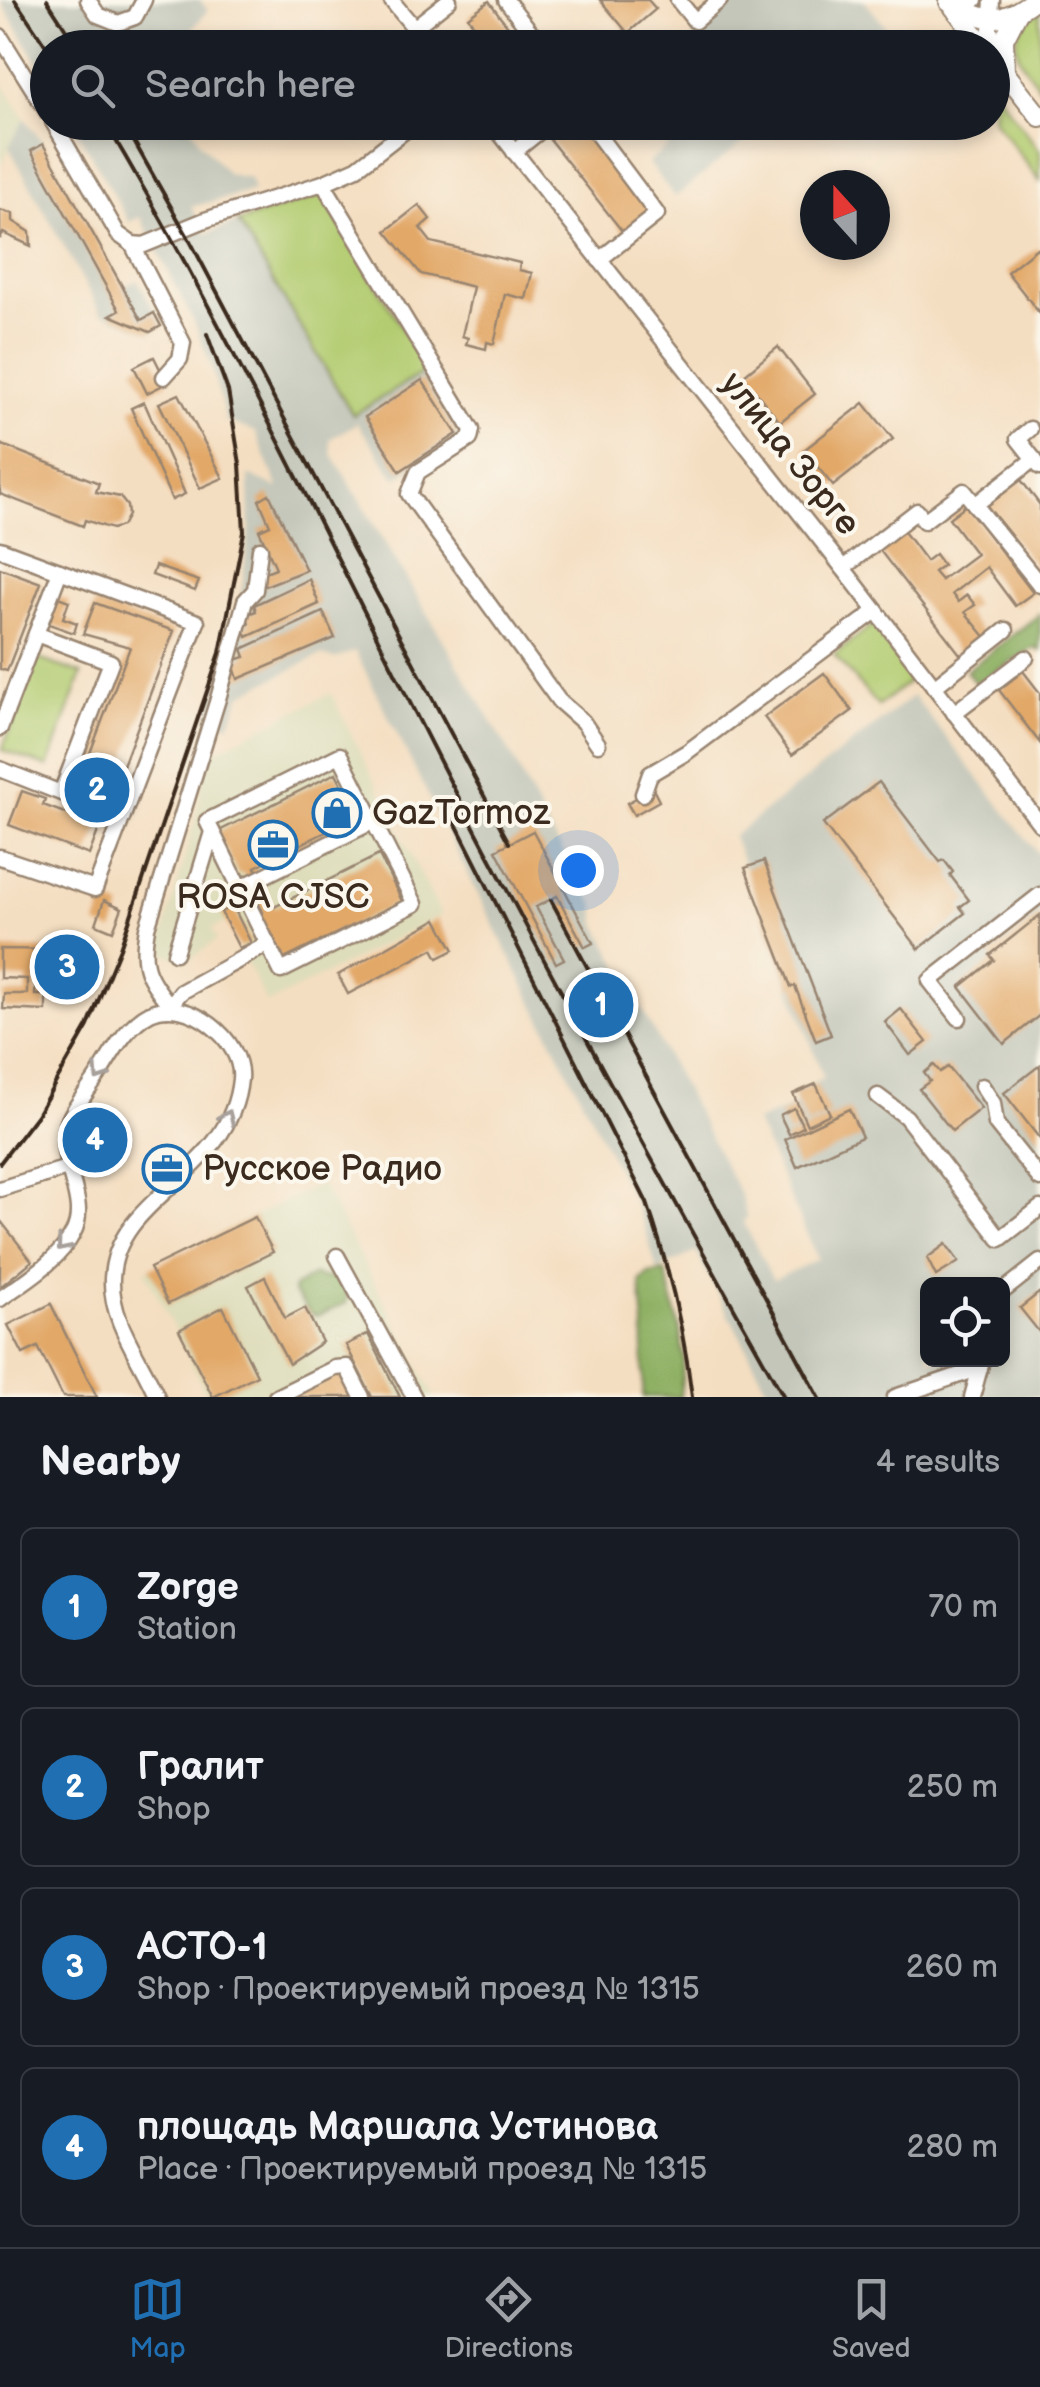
<!DOCTYPE html>
<html lang="en">
<head>
<meta charset="utf-8">
<style>
  body { margin:0; font-family:"Balsamiq Sans",sans-serif; background:#242831; color:#f1f3f6 }
  .controls { position:absolute; right:30px; bottom:30px; display:grid; overflow:hidden; border-radius:15px; box-shadow:0 5px 15px #0003 }
  .controls button { width:90px; height:90px; display:grid; place-items:center; padding:0; border:0; border-bottom:2px solid #363941; background:#171b24; color:#f1f3f6; font:50px sans-serif }
  .compass { position:absolute; left:800px; top:170px; width:90px; height:90px; border-radius:50%; background:#171b24; box-shadow:0 5px 15px #0003; rotate:339deg }
  .you { position:absolute; left:578px; top:870px; width:35px; height:35px; margin:-25px; border:8px solid #fff; border-radius:50%; background:#1a73e8; box-shadow:0 0 0 15px #1a73e833 }
  .badge { display:grid; place-items:center; width:65px; height:65px; border-radius:50%; background:#1f6fb2; color:#fff; font-size:32px; font-weight:700 }
  .pin { position:absolute; translate:-50% -50%; border:5px solid #fff; box-shadow:0 2px 10px #0006 }
  .list { margin:0; padding:0; list-style:none }
  h2 { display:flex; justify-content:space-between; align-items:center; height:130px; margin:0; padding:0 40px; font-size:42px }
  h2 small { font-size:32px; font-weight:400; color:#9ea1a6 }
  .list li { display:grid; grid-template-columns:65px 1fr auto; gap:30px; align-items:center; box-sizing:border-box; height:160px; margin:0 20px 20px; padding:0 20px; border:2px solid #363941; border-radius:15px }
  .list b { display:block; font-size:38px; white-space:nowrap }
  .list p { margin:0; font-size:32px; white-space:nowrap; color:#9ea1a6 }
  .list em { font-size:32px; font-style:normal; color:#9ea1a6 }
  .icon { flex:none; width:55px; height:55px; fill:none; stroke:currentColor; stroke-width:2; stroke-linecap:round; stroke-linejoin:round }
  .map { position:relative; flex:none; width:1040px; height:1397px; overflow:hidden }
  .search { position:absolute; background:#171b24; box-shadow:0 5px 15px #0003; left:30px; right:30px; top:30px; height:110px; display:flex; align-items:center; gap:25px; box-sizing:border-box; padding:0 35px; border-radius:55px; color:#9ea1a6; font-size:38px }
  .sheet { height:850px; background:#171b24 }
  nav { display:flex; justify-content:space-around; align-items:center; box-sizing:border-box; height:140px; border-top:2px solid #363941; background:#171b24; font-size:28px; color:#9ea1a6 }
  nav a { display:grid; justify-items:center; gap:5px }
  nav .on { color:#1f6fb2 }
  .map>svg:first-child { display:block }
  .built { fill:#deddbb }
  .industrial { fill:#c3c6b9; fill-rule:evenodd }
  .green { fill:#b3cc71; stroke:#777b48; stroke-width:2.5 }
  .forest { fill:#8eb063; stroke:#646d40; stroke-width:2.5 }
  .building { fill:#e2a868 }
  .lines { fill:none; stroke-linecap:round; stroke-linejoin:round }
  .minor-casing { stroke:#988470; stroke-width:19 }
  .major-casing { stroke:#988470; stroke-width:22 }
  .minor { stroke:#fff; stroke-width:14 }
  .major { stroke:#fff; stroke-width:18 }
  .rail { stroke:#3b2a1e; stroke-width:4 }
  .oneway { stroke:#a79f9a }
  .labels { text-anchor:middle; dominant-baseline:central; stroke-width:8; stroke-linejoin:round; paint-order:stroke }
  .street-label { font-size:35px; fill:#3b2a1e; stroke:#fbf7ec }
  .poi-label { font-size:35px; fill:#3b2a1e; stroke:#fbf7ec; text-anchor:start }
</style>
</head>
<body>
<div class="map">
<svg width="1040" height="1397" viewBox="0 0 1040 1397">
  <rect width="100%" height="100%" fill="#fbf7ec"/>
  <filter id="ink" filterUnits="userSpaceOnUse"><feTurbulence type="fractalNoise" baseFrequency=".01" numOctaves="2"/><feDisplacementMap in="SourceGraphic" scale="20" xChannelSelector="R" yChannelSelector="G"/><feConvolveMatrix kernelMatrix="1 2 1 2 8 2 1 2 1" color-interpolation-filters="sRGB"/></filter>
  <filter id="wash" filterUnits="userSpaceOnUse"><feTurbulence type="fractalNoise" baseFrequency=".0048" numOctaves="4" result="noise"/><feDisplacementMap in="SourceGraphic" scale="40" xChannelSelector="R" yChannelSelector="G"/><feGaussianBlur stdDeviation="2.25" result="paint"/><feColorMatrix in="noise" values="0 0 0 0 0 0 0 0 0 0 0 0 0 0 0 0 0 1.4 0 .05"/><feComposite in="paint" operator="in"/></filter>
  <g filter="url(#wash)">
    <rect width="100%" height="100%" fill="#f4dec1"/>
    <g class="built">
      <polygon points="0,79 25,118 0,167"/>
      <polygon points="331,693 441,915 267,1004 226,922 212,929 217,940 187,962 159,951 196,816 207,755"/>
      <polygon points="321,1183 435,1397 208,1397 145,1271"/>
    </g>
    <g class="industrial">
      <polygon points="0,0 200,0 208,10 178,47 48,48 47,77"/>
      <polygon points="739,0 864,0 886,27 860,47 700,47 692,37"/>
      <polygon points="25,118 42,141 123,287 138,280 163,326 151,333 101,313 9,147"/>
      <polygon points="698,122 767,123 675,197 648,163"/>
      <path d="M73,123H189L200,142L228,174L250,178L253,191L191,207L206,234L238,222L352,415L427,370L466,434L396,478L357,423L330,439L332,454L508,749L545,822L595,905L597,924L741,1196L747,1218L743,1221L773,1280L818,1259L756,1122L796,1105L792,1093L824,1078L733,836L913,696L1040,856V1397H772L696,1252L657,1270L644,1225L633,1200L355,651L335,659L321,655L242,694L229,724L207,722L237,622L250,527L249,475L279,489L255,432L226,421L211,365L195,324L159,253L140,217L129,222ZM928,1284H1002V1360H928Z"/>
    </g>
    <g class="green">
      <path d="M1040,9V88C1015,54 1002,39 1040,9Z"/>
      <polygon points="993,88 1040,151 1040,181 993,119"/>
      <polygon points="323,194 427,370 353,415 238,222"/>
      <polygon points="875,623 916,676 878,706 834,655"/>
      <polygon points="36,658 82,674 48,767 2,750"/>
    </g>
    <g class="forest">
      <polygon points="1040,614 1040,651 1034,648 976,684 966,671"/>
      <polygon points="665,1271 680,1329 684,1361 680,1397 643,1397 644,1324 640,1282 649,1274"/>
      <polygon points="314,1275 323,1278 337,1276 347,1292 346,1303 318,1316 312,1315 293,1292 294,1287"/>
    </g>
    <g id="blocks">
      <g class="building">
        <polygon points="600,0 648,0 656,9 628,33"/>
        <polygon points="489,1 500,16 525,48 491,48 468,17"/>
        <polygon points="562,122 581,122 654,215 626,236 546,135"/>
        <polygon points="43,144 141,320 154,313 161,326 150,332 110,315 119,310 31,151"/>
        <polygon points="419,205 430,219 420,228 431,242 520,263 519,270 532,273 526,299 505,294 494,344 487,342 486,349 466,344 468,338 462,336 473,287 421,274 386,231"/>
        <polygon points="0,210 13,214 13,221 30,232 31,246 3,233 0,239"/>
        <polygon points="1037,248 1040,251 1040,314 1007,272"/>
        <polygon points="778,347 815,394 780,422 743,376"/>
        <polygon points="154,357 167,383 147,393 134,367"/>
        <polygon points="422,380 457,434 400,471 365,417"/>
        <polygon points="179,394 223,478 200,488 159,403"/>
        <polygon points="144,402 185,494 172,500 131,408"/>
        <polygon points="864,403 893,439 833,486 804,450"/>
        <polygon points="0,444 99,483 96,492 120,497 127,506 128,515 122,526 112,529 85,520 83,526 0,494"/>
        <polygon points="1021,480 1040,505 1040,572 987,506"/>
        <polygon points="269,494 306,570 265,586 260,574 276,568 259,530 270,525 259,500"/>
        <polygon points="966,505 1033,593 1015,606 986,567 952,594 958,602 967,595 975,605 965,612 987,639 963,658 878,548 902,529 926,561 935,554 943,565 934,572 941,580 976,554 949,518"/>
        <polygon points="155,566 199,581 195,591 152,575"/>
        <polygon points="0,568 41,583 7,671 0,669"/>
        <polygon points="309,579 319,604 247,637 243,627 249,624 246,615 256,611 254,605"/>
        <polygon points="58,597 69,601 63,618 77,623 74,633 49,624"/>
        <polygon points="95,603 174,631 89,855 9,825 22,791 45,799 43,805 67,814 130,647 83,634"/>
        <polygon points="323,612 335,638 238,679 232,661 245,657 242,649"/>
        <polygon points="1023,671 1040,693 1040,743 999,690"/>
        <polygon points="824,673 852,711 792,755 764,717"/>
        <polygon points="336,773 358,816 255,867 274,907 379,855 402,901 280,961 257,915 263,912 243,873 238,875 217,832"/>
        <polygon points="879,782 940,862 944,860 953,872 950,875 969,900 960,907 965,913 919,949 823,824"/>
        <polygon points="653,789 659,801 634,815 627,803"/>
        <polygon points="533,831 593,943 585,947 557,896 536,907 564,959 556,963 496,850"/>
        <polygon points="764,861 831,1035 816,1041 795,986 791,987 745,868"/>
        <polygon points="104,900 122,908 113,931 96,924"/>
        <polygon points="233,906 251,943 239,948 221,912"/>
        <polygon points="1040,915 1040,1015 1004,1044 960,987 994,960 990,955"/>
        <polygon points="437,919 454,950 438,958 433,949 348,994 338,975"/>
        <polygon points="0,949 75,950 63,991 49,990 45,980 36,979 35,995 46,995 46,1011 3,1009 4,994 27,994 27,979 0,978"/>
        <polygon points="901,1009 927,1042 910,1055 885,1022"/>
        <polygon points="934,1065 940,1072 948,1067 981,1108 952,1131 919,1089 930,1081 924,1073"/>
        <polygon points="1040,1065 1040,1139 1004,1093"/>
        <polygon points="816,1084 830,1114 807,1125 793,1094"/>
        <polygon points="794,1108 803,1127 789,1134 780,1115"/>
        <polygon points="849,1109 862,1137 797,1167 785,1139"/>
        <polygon points="255,1217 273,1252 168,1304 150,1268"/>
        <polygon points="0,1220 32,1261 0,1287"/>
        <polygon points="946,1244 959,1262 936,1276 927,1258"/>
        <polygon points="265,1277 285,1318 305,1308 322,1342 289,1364 248,1286"/>
        <polygon points="1040,1292 1040,1333 1020,1308"/>
        <polygon points="51,1304 65,1333 97,1397 63,1397 38,1347 23,1354 8,1325"/>
        <polygon points="223,1307 257,1375 213,1397 179,1330"/>
        <polygon points="368,1334 400,1397 372,1397 346,1345"/>
        <polygon points="342,1373 355,1397 296,1397"/>
      </g>
    </g>
  </g>
  <g filter="url(#ink)">
    <use href="#blocks" fill-opacity="0" stroke="#988470" stroke-width="2.5"/>
    <g class="lines">
      <g class="minor-casing">
        <g id="minor">
          <polyline points="88,0 98,15 118,23 135,17 144,0"/>
          <polyline points="391,0 431,48"/>
          <polyline points="506,0 543,48"/>
          <polyline points="678,0 695,21 720,0"/>
          <polyline points="992,0 990,30 999,57"/>
          <polyline points="950,2 975,0"/>
          <polyline points="415,27 449,0"/>
          <polyline points="0,36 48,113"/>
          <polyline points="53,122 118,234 132,244 144,245 205,220 323,183 357,168 416,122"/>
          <polyline points="491,122 843,568 1040,824"/>
          <polyline points="588,122 657,214 599,260"/>
          <polyline points="514,152 551,122"/>
          <polyline points="323,183 472,430 470,439 418,472 409,494 559,701 583,722 598,744"/>
          <polyline points="132,244 183,343 180,359 164,377"/>
          <polyline points="1030,429 1018,439 1040,467"/>
          <polyline points="975,505 1034,459"/>
          <polyline points="0,549 197,622 95,889 0,857"/>
          <polyline points="843,568 917,511 924,521 964,491 1040,585"/>
          <polyline points="934,687 1006,630"/>
          <polyline points="954,713 1026,658"/>
          <polyline points="0,728 60,571"/>
          <polygon points="340,755 415,904 281,971 207,821"/>
          <polyline points="0,769 61,793 111,662 36,634"/>
          <polyline points="643,794 650,774 687,752 876,611"/>
          <polyline points="240,888 374,821"/>
          <polyline points="175,953 212,832"/>
          <path d="M170,1006C147,976 140,966 147,928L218,699L245,601L255,590L260,549"/>
          <polyline points="167,1009 181,992 268,944"/>
          <polyline points="959,1018 930,981 1040,895"/>
          <polyline points="982,1086 993,1103 996,1124 1040,1179"/>
          <polyline points="878,1096 906,1117 1000,1239 1040,1208"/>
          <polyline points="0,1189 67,1168"/>
          <polyline points="337,1256 414,1397"/>
          <polyline points="1002,1292 1040,1262"/>
          <path d="M0,1299C25,1281 59,1261 73,1233C90,1202 58,1164 66,1129C70,1111 87,1093 97,1077C111,1056 125,1026 150,1013C187,995 244,1040 240,1079C231,1175 116,1194 112,1278C110,1322 141,1358 157,1397"/>
          <polyline points="276,1397 335,1368 347,1367 362,1397"/>
          <polyline points="895,1397 980,1368"/>
          <polyline points="972,1397 981,1364"/>
        </g>
      </g>
      <g class="major-casing">
        <g id="major">
          <path d="M949,2C986,21 999,27 1034,0"/>
          <polyline points="954,8 986,48"/>
          <polyline points="992,56 1040,117"/>
          <polyline points="1005,71 1004,39 1018,12"/>
        </g>
      </g>
      <use href="#minor" class="minor"/>
      <use href="#major" class="major"/>
      <g class="rail">
        <polyline points="15,0 48,49"/>
        <polyline points="47,0 78,48"/>
        <path d="M105,122C233,337 338,564 452,785C559,991 670,1195 784,1397"/>
        <polyline points="123,122 188,237 509,843"/>
        <path d="M453,818L647,1203C669,1267 684,1330 692,1397"/>
        <polyline points="551,900 819,1397"/>
        <polyline points="0,1163 37,1115 88,1026 120,948 220,653 244,532 240,464 228,391 207,334"/>
      </g>
    </g>
    <defs><path id="oneway-chevron" d="M-2-3.5L2.5 0L-2 3.5" fill="none" stroke-width="1.6" stroke-linecap="round" stroke-linejoin="round" transform="scale(2.5)"/></defs>
    <g class="oneway">
      <use href="#oneway-chevron" transform="translate(100 1074) rotate(123)"/>
      <use href="#oneway-chevron" transform="translate(227 1117) rotate(-66)"/>
      <use href="#oneway-chevron" transform="translate(63 1245) rotate(130)"/>
    </g>
  </g>
  <defs>
    <g id="shop-ring" transform="scale(2.5)"><circle r="9.5" fill="#fbf7ec" stroke="#1f6fb2" stroke-width="1.5"/><path d="M-5-2.5h2.3a2.7 3.5 0 0 1 5.4 0H5L5.5 6h-11ZM-1.5-2.5h3a1.5 2.3 0 0 0-3 0Z" fill="#1f6fb2"/></g>
    <g id="office-ring" transform="scale(2.5)"><circle r="9.5" fill="#fbf7ec" stroke="#1f6fb2" stroke-width="1.5"/><path d="M-6-3h4V-5.5h4V-3h4V5H-6ZM-1-4.5V-3h2v-1.5ZM-6 0V1H6V0Z" fill="#1f6fb2"/></g>
  </defs>
  <g fill-rule="evenodd">
    <use href="#shop-ring" x="337" y="813"/>
    <use href="#office-ring" x="273" y="845"/>
    <use href="#office-ring" x="167" y="1169"/>
  </g>
  <g class="labels">
    <g class="street-label">
      <text transform="translate(790 454) rotate(51)">улица Зорге</text>
    </g>
    <g class="poi-label">
      <text x="372" y="813">GazTormoz</text>
      <text x="273" y="897" text-anchor="middle">ROSA CJSC</text>
      <text x="202" y="1169">Русское Радио</text>
    </g>
  </g>
</svg>
<div class="controls">
<button><svg class="icon" aria-label="locate" viewBox="0 0 24 24"><circle cx="12" cy="12" r="6"/><path d="M12 2v4M12 18v4M2 12h4M18 12h4"/></svg></button>
</div>
<svg class="compass" viewBox="-18 -18 36 36"><path d="M0-13l5 13h-10z" fill="#e53935"/><path d="M0 13l5-13h-10z" fill="#9ea1a6"/></svg>
<div class="you"></div>
<div class="pin badge" style="left:601px;top:1005px">1</div>
<div class="pin badge" style="left:97px;top:790px">2</div>
<div class="pin badge" style="left:67px;top:967px">3</div>
<div class="pin badge" style="left:95px;top:1140px">4</div>
<div class="search"><svg class="icon" aria-label="search" viewBox="0 0 24 24"><circle cx="10" cy="10" r="6"/><path d="M15 15l6 6"/></svg>Search here</div>
</div>
<section class="sheet">
<h2>Nearby<small>4 results</small></h2>
<ul class="list">
<li><span class="badge">1</span><div><b>Zorge</b><p>Station</p></div><em>70 m</em></li>
<li><span class="badge">2</span><div><b>Гралит</b><p>Shop</p></div><em>250 m</em></li>
<li><span class="badge">3</span><div><b>АСТО-1</b><p>Shop · Проектируемый проезд № 1315</p></div><em>260 m</em></li>
<li><span class="badge">4</span><div><b>площадь Маршала Устинова</b><p>Place · Проектируемый проезд № 1315</p></div><em>280 m</em></li>
</ul>
</section>
<nav>
<a class="on"><svg class="icon" aria-label="map" viewBox="0 0 24 24"><path d="M3 6l6-2 6 2 6-2v14l-6 2-6-2-6 2zM9 4v14M15 6v14"/></svg>Map</a>
<a><svg class="icon" aria-label="directions" viewBox="0 0 24 24"><path d="M12 3l9 9-9 9-9-9zM9 14v-3h6M13 9l2 2-2 2"/></svg>Directions</a>
<a><svg class="icon" aria-label="saved" viewBox="0 0 24 24"><path d="M7 4h10v16l-5-4-5 4z"/></svg>Saved</a>
</nav>
</body>
</html>
